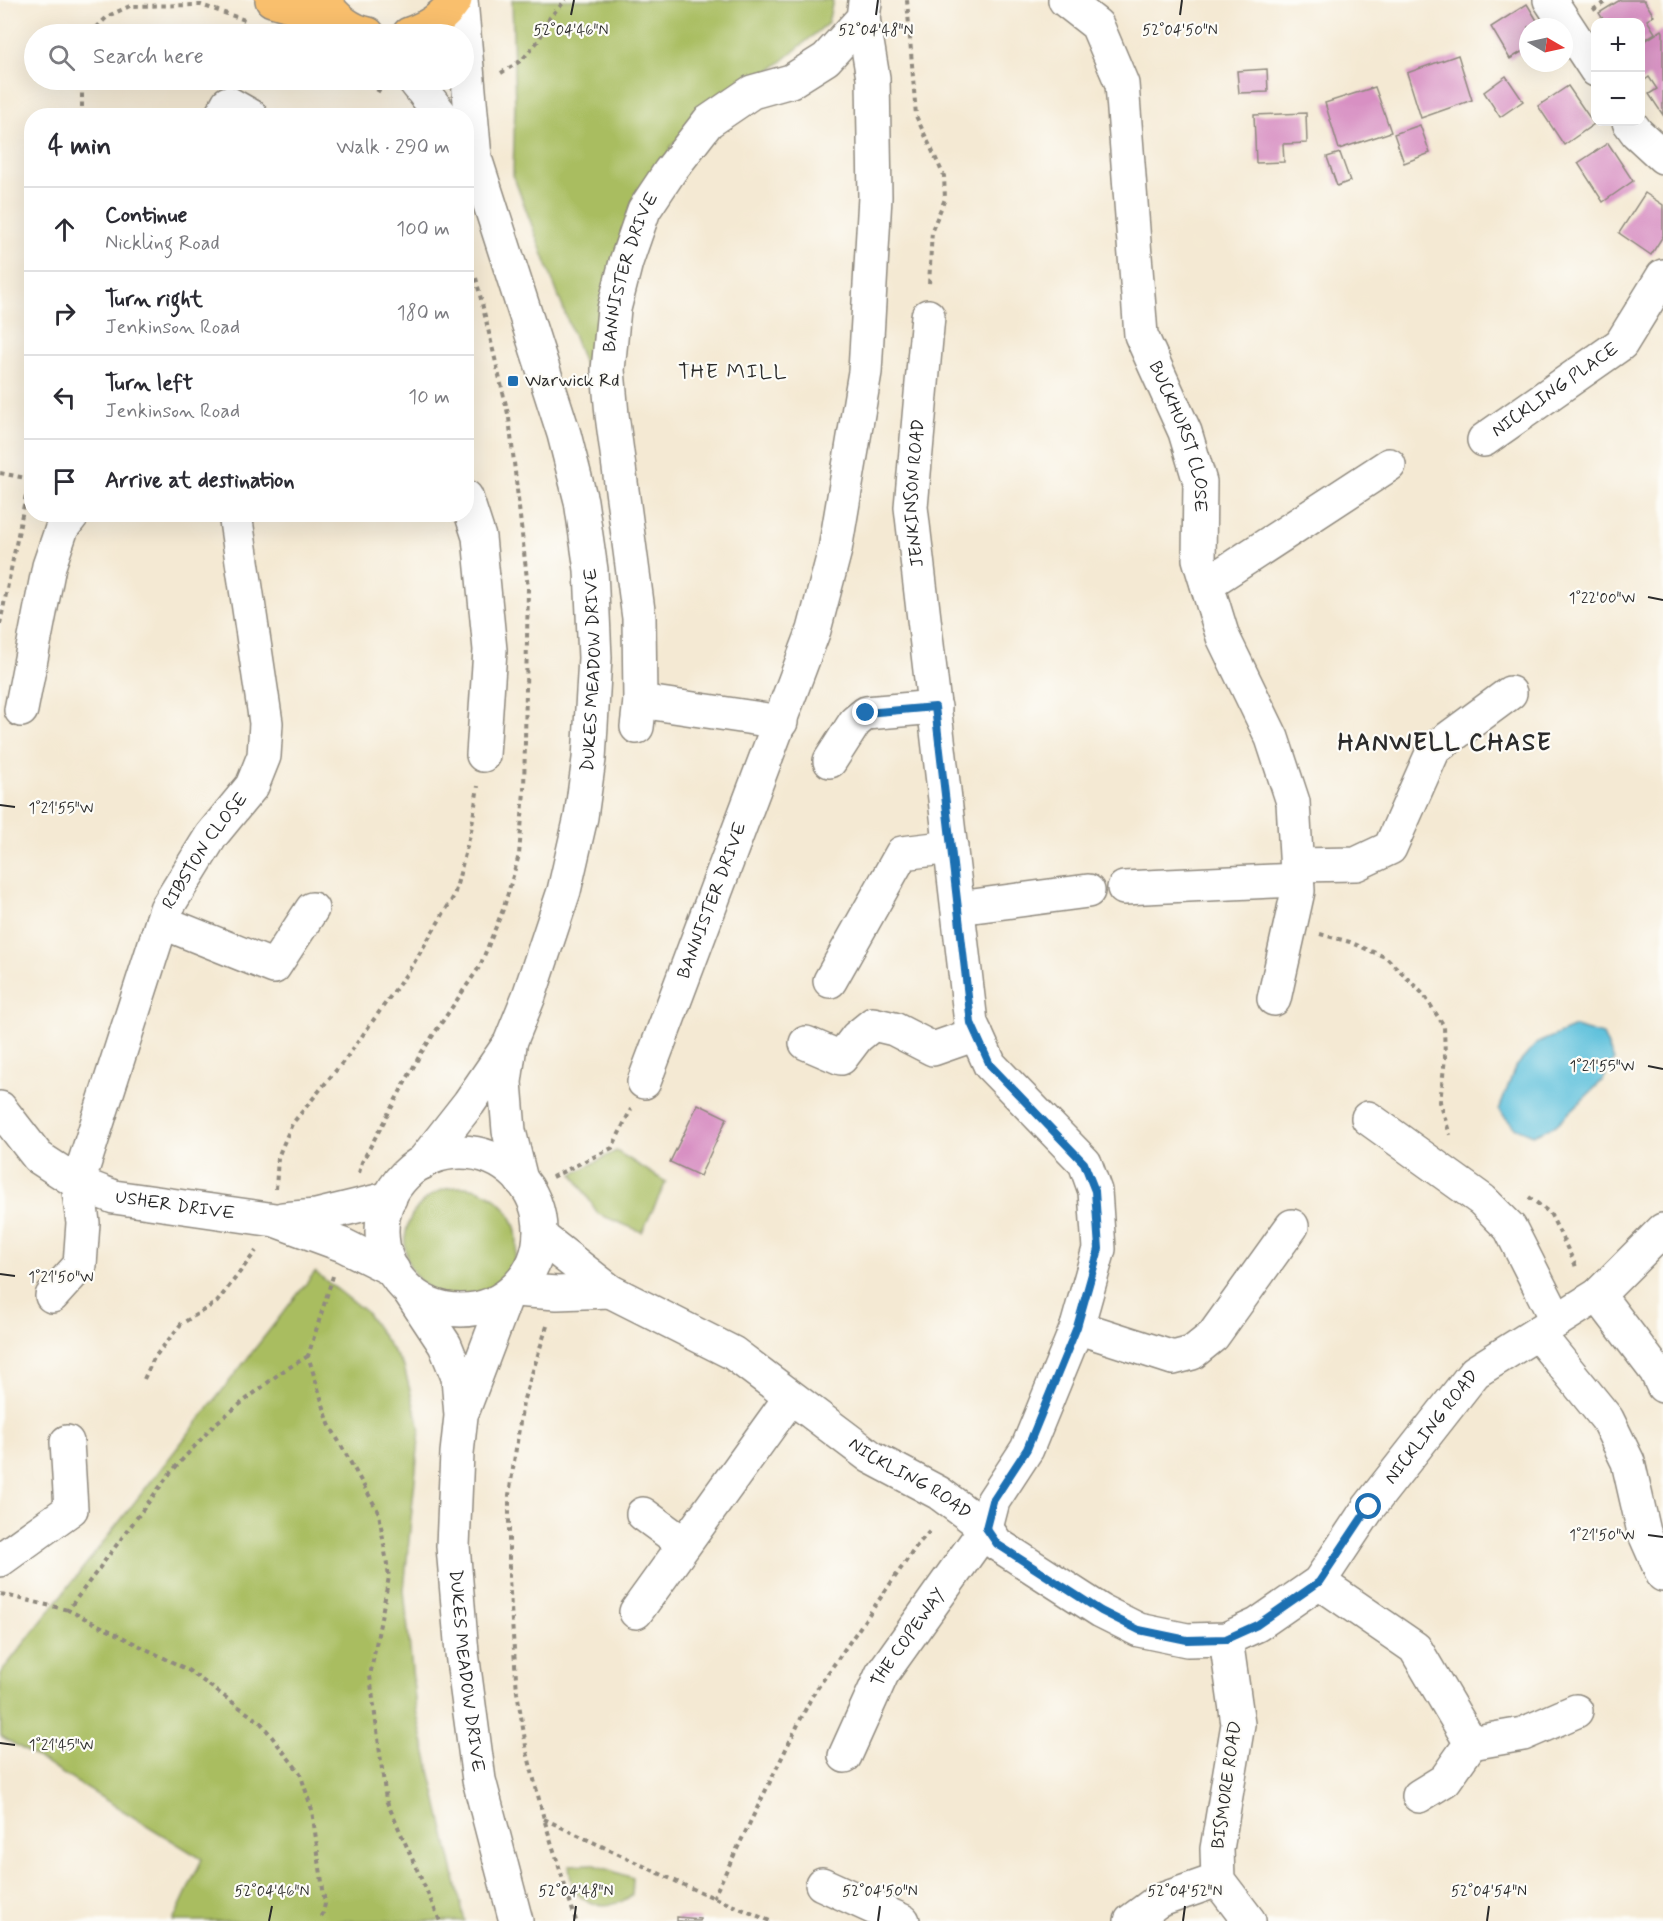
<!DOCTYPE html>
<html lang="en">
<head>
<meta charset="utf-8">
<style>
  body { margin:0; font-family:Mynerve,sans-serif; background:#f2f2f3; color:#2b2b33 }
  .controls { position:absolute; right:18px; top:18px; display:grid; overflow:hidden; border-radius:12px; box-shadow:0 6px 24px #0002 }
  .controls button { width:54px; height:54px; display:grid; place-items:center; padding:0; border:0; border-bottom:2px solid #e1e1e2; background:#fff; color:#2b2b33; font:30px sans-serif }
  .compass { position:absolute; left:1519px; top:18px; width:54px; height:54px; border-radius:50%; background:#fff; box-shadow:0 6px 24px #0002; rotate:99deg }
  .stop { position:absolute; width:18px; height:18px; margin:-14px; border:4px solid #1f6fb2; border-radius:50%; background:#fff }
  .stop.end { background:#1f6fb2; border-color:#fff; box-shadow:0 2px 6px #0008 }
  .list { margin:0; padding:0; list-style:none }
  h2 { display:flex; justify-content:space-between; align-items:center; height:78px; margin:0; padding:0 24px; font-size:26px }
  h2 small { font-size:20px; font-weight:400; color:#7c7c81 }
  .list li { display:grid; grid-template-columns:39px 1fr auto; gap:18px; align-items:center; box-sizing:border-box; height:84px; padding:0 24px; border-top:2px solid #e1e1e2 }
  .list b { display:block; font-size:22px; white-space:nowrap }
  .list p { margin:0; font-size:20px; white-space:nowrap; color:#7c7c81 }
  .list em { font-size:20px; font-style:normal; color:#7c7c81 }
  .icon { flex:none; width:33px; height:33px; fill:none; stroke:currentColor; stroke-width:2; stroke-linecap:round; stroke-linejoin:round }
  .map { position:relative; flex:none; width:1663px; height:1921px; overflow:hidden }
  .search { position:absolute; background:#fff; box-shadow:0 6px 24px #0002; left:24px; top:24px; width:450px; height:66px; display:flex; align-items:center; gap:15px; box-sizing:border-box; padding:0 21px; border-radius:33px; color:#7c7c81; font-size:22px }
  .panel { position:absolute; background:#fff; box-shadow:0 6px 24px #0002; left:24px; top:108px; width:450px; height:414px; border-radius:24px }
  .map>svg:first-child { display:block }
  .green { fill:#a9bd61; stroke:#6a7446; stroke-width:1.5 }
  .water { fill:#5ec1dc; stroke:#447684; stroke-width:1.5 }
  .building { fill:#d890c3 }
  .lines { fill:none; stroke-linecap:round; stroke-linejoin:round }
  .minor-casing { stroke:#908a7f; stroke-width:36 }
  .major-casing { stroke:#908a7f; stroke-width:36 }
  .path { stroke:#908a7f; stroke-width:4; stroke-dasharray:4.5 4.5; stroke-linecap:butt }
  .minor { stroke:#fff; stroke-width:33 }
  .major { stroke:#f9bf6d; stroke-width:33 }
  .route { stroke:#1f6fb2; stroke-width:8 }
  .ticks { fill:none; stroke:#2b2b2b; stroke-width:2 }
  .poi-dot { fill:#1f6fb2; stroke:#fdfcf7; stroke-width:2 }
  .labels { text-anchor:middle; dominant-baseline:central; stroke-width:4.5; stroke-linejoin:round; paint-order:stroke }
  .street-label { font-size:18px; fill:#2b2b2b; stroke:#fdfcf7 }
  .poi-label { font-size:18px; fill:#2b2b2b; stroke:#fdfcf7; text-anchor:start }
  .quarter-label { font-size:21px; letter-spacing:1.5px; fill:#2b2b2b; stroke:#fdfcf7 }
  .district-label { font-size:24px; font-weight:bold; letter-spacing:1.5px; fill:#2b2b2b; stroke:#fdfcf7 }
  .ticks-label { font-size:15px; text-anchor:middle; fill:#2b2b2b; stroke:#fdfcf7; stroke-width:4.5; stroke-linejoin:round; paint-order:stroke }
</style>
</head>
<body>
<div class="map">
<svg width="1663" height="1921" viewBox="0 0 1663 1921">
  <rect width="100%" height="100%" fill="#fdfcf7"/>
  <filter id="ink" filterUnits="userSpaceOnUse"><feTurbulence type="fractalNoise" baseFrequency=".0167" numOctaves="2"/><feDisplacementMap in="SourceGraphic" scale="12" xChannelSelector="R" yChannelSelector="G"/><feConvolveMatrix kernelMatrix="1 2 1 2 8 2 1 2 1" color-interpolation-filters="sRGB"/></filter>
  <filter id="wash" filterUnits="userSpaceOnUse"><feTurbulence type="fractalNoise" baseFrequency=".008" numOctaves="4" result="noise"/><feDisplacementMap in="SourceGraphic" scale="24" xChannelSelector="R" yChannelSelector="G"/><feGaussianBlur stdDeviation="1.35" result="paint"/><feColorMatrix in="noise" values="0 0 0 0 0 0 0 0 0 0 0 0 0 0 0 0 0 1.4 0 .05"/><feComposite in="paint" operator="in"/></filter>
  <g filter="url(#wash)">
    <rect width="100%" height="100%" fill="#f4e9d3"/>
    <g class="green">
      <polygon points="512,0 833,0 828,23 781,62 671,146 596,396 513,175 515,105"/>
      <polygon points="616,1151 666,1182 642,1232 598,1214 573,1174"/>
      <circle cx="461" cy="1243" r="56"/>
      <polygon points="315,1272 366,1312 404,1367 420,1429 404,1590 416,1710 465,1921 173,1921 202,1859 1,1736 0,1674"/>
      <path d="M592,1864L633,1878L632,1895C617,1908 590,1909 576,1892C570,1885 570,1873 569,1865Z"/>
    </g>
    <polygon class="water" points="1575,1027 1603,1035 1614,1060 1603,1080 1556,1125 1533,1135 1514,1127 1499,1110 1515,1068 1537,1043"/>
    <g id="blocks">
      <g class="building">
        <polygon points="1620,0 1644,0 1654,16 1647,20 1655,33 1640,43 1640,22 1605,22 1599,13"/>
        <polygon points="1527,4 1541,27 1528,27 1528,48 1510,59 1491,27"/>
        <polygon points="1662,30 1663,32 1663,115 1649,94 1657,89 1649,77 1642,82 1640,80 1640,44"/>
        <polygon points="1458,55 1472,100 1421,118 1407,73"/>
        <polygon points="1267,69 1268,92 1239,93 1237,71"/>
        <polygon points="1506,76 1523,101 1500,117 1484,92"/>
        <polygon points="1568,86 1594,124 1564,145 1538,106"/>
        <polygon points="1375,87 1391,132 1339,149 1325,103"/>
        <polygon points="1306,113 1307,143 1283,144 1284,162 1256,163 1254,115"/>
        <polygon points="1420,125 1430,153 1404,163 1394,134"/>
        <polygon points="1608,143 1633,181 1603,202 1578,163"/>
        <polygon points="1340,153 1350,181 1337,186 1327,157"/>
        <polygon points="1645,193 1663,205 1663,236 1651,255 1619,233"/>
        <polygon points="698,1104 727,1118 700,1176 670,1162"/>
        <polygon points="677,1917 700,1919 700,1921 677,1921"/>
      </g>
    </g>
  </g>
  <g filter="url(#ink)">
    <use href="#blocks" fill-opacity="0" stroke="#908a7f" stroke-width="1.5"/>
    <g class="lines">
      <g class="minor-casing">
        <g id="minor">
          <path id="s1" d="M1065,0L1097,25L1122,84L1141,335L1185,432L1200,482L1199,559L1223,637L1272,738L1293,802L1298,891L1274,999"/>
          <polyline points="1550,0 1596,70"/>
          <polyline points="414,80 442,116"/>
          <polyline points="221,116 228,103 251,116"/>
          <polyline points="1629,122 1637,133 1663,157"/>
          <path id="s2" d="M1484,440L1621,344L1663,276"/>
          <polyline points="466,497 479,537 490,650 483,755"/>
          <polyline points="1207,584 1389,465"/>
          <polyline points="640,701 781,722"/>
          <polyline points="21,710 49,566 62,528 73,514"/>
          <path id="s3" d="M637,727L640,701L639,618L612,415L608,370L614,309L626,262L644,210L670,171L708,122L752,92L791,81L826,59L863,18L865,2"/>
          <polyline points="830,761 855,722 866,713 935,707"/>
          <polyline points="1297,865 1356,864 1390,848 1434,749 1510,693"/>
          <polyline points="1124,888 1297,880"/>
          <polyline points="958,908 1088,891"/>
          <polyline points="162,922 274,967 312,909"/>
          <polyline points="830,981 902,853 951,847"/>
          <polyline points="806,1043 841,1058 857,1037 873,1024 894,1029 933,1049 976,1034"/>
          <polyline points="510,1045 505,1082 509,1131 521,1180"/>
          <path id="s4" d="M644,1082L814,630L835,550L865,372L875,197L873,78L863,18"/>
          <path id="s5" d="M0,1108L38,1157L78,1183L114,1197L275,1220L343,1245L393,1270"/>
          <polyline points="1368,1118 1482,1200 1510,1228 1557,1321"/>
          <circle cx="461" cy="1231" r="79"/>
          <path id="s6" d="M422,1163L469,1103L510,1043L529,996L564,891L581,817L589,759L595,658L591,570L581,501L564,434L475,158L461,0"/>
          <polyline points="283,1219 316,1216 390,1198"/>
          <path id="s7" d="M540,1236L610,1291L733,1353L871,1457L939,1493L986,1528L997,1544L1101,1611L1139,1630L1187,1640L1226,1639L1257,1625L1319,1582L1369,1507L1475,1372L1598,1295L1663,1230"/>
          <polyline points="514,1290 557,1293 610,1291"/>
          <path id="s8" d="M410,1292L445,1345L458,1377L461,1416L457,1453L453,1546L462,1653L479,1780L516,1921"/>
          <polyline points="1598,1295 1656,1371 1663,1386"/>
          <path id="s9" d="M52,1296L80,1265L83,1223L78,1183L166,909L211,836L252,786L264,756L266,723L235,514"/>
          <polyline points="1077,1327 1173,1358 1192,1353 1213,1336 1292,1226"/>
          <polyline points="1538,1334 1607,1419 1628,1462 1644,1532 1663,1575"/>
          <polyline points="464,1408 506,1297"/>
          <polyline points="643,1514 684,1544"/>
          <polyline points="0,1560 71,1509 67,1442"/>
          <polyline points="1319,1582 1415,1648 1471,1743 1445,1780 1419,1796"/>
          <polyline points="636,1612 790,1398"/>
          <polyline points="1226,1639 1238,1724 1217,1849 1218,1880 1249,1921"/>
          <polyline points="1471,1743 1523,1734 1576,1711"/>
          <path id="s10" d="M845,1756L882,1674L986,1528L993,1501L1027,1449L1077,1327L1099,1249L1095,1191L1085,1163L990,1065L971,1023L911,507L928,316"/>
          <polyline points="822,1884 903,1921"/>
          <polyline points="1131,1921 1158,1901 1218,1880"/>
        </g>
      </g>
      <g class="major-casing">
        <g id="major">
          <polyline points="272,0 296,7 330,12"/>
          <path d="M323,0C334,17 348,30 368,34"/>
          <path d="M409,34C429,27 443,18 455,0"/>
        </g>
      </g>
      <g class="path">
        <polyline points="907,0 916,116 944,176 945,199 932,230 929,285"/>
        <polyline points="1593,10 1608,0"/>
        <polyline points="90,34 108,16 130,6 201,5 245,20"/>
        <polyline points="501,73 522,60 539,40 550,17 566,0"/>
        <polyline points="361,80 383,93"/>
        <polyline points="82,116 82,80"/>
        <polyline points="0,473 31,479"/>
        <polyline points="0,624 32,465"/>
        <polyline points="1320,934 1350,942 1387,958 1424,995 1444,1026 1445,1058 1440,1102 1450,1135"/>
        <polyline points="359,1173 362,1162 421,1053 480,966 504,907 519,855 524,791 528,588 509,418 476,278"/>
        <polyline points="552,1177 612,1148 631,1109"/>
        <polyline points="276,1189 278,1157 292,1124 347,1057 412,966 454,896 471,831 478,786"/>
        <polyline points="1529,1197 1550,1213 1575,1264 1576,1269"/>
        <polyline points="333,1276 308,1356 329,1424 379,1513 389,1577 370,1676 386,1800 440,1921"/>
        <polyline points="547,1326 523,1402 509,1495 509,1579 517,1692 527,1752 544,1819 576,1921"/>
        <polyline points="308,1356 280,1373 216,1423 171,1472 68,1610 188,1670 261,1723 300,1773 312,1810 325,1904 321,1921"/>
        <polyline points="144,1379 154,1358 181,1324 217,1302 256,1251"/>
        <polyline points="1,1594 68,1610"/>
        <polyline points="544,1819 686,1886 770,1921"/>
        <polyline points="713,1898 812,1696 918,1544 932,1529"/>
      </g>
      <use href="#minor" class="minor"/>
      <use href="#major" class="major"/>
    </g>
  </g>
  <g class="lines" filter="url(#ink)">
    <polyline class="route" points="866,713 935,707 971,1023 990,1065 1084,1163 1095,1191 1099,1249 1077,1327 1027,1449 993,1501 986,1528 997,1544 1101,1611 1139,1630 1187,1640 1226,1639 1257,1625 1319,1582 1369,1507"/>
  </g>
  <path class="ticks" d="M571,15L574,0M876,15L878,0M1180,15L1182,0M1648,597L1663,600M0,805L15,807M1648,1066L1663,1069M0,1274L15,1276M1648,1535L1663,1537M0,1743L15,1745M269,1921L272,1906M574,1921L576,1906M878,1921L880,1906M1183,1921L1185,1906M1487,1921L1489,1906"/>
  <rect class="poi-dot" x="507" y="375" width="12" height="12" rx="3"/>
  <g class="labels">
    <g class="street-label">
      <text stroke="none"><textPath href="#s3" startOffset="460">BANNISTER DRIVE</textPath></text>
      <text stroke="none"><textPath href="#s2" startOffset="87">NICKLING PLACE</textPath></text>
      <text stroke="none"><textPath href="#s1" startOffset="466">BUCKHURST CLOSE</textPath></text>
      <text stroke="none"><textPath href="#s10" startOffset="1376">JENKINSON ROAD</textPath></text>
      <text stroke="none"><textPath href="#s6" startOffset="534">DUKES MEADOW DRIVE</textPath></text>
      <text stroke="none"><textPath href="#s9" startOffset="482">RIBSTON CLOSE</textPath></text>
      <text stroke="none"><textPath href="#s4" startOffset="194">BANNISTER DRIVE</textPath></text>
      <text stroke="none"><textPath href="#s5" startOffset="210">USHER DRIVE</textPath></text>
      <text stroke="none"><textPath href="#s7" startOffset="1110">NICKLING ROAD</textPath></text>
      <text stroke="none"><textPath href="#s7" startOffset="444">NICKLING ROAD</textPath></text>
      <text stroke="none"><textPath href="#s10" startOffset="135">THE COPEWAY</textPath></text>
      <text stroke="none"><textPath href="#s8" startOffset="393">DUKES MEADOW DRIVE</textPath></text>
      <text transform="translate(1227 1785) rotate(-82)">BISMORE ROAD</text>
    </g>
    <g class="poi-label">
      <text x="525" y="381">Warwick Rd</text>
    </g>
    <g class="quarter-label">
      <text x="733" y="372">THE MILL</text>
    </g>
    <g class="district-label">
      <text x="1445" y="743">HANWELL CHASE</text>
    </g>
  </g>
  <g class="ticks-label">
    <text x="571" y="35">52°04'46"N</text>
    <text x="876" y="35">52°04'48"N</text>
    <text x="1180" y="35">52°04'50"N</text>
    <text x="1602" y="603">1°22'00"W</text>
    <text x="61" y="813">1°21'55"W</text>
    <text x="1602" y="1071">1°21'55"W</text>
    <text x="61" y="1282">1°21'50"W</text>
    <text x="1602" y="1540">1°21'50"W</text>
    <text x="61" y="1750">1°21'45"W</text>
    <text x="272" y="1896">52°04'46"N</text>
    <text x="576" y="1896">52°04'48"N</text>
    <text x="880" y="1896">52°04'50"N</text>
    <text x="1185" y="1896">52°04'52"N</text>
    <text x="1489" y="1896">52°04'54"N</text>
  </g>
</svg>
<div class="controls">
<button>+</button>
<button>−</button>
</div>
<svg class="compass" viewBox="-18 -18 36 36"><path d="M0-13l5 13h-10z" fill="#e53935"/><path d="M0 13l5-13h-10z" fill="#7c7c81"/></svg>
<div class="stop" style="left:1369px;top:1507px"></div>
<div class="stop end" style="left:866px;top:713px"></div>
<div class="search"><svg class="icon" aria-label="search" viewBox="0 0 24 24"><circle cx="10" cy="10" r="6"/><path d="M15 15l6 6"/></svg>Search here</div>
<section class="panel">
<h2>4 min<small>Walk · 290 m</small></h2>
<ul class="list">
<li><svg class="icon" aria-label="ahead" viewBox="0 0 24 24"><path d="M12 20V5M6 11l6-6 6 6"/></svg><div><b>Continue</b><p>Nickling Road</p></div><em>100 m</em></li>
<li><svg class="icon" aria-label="right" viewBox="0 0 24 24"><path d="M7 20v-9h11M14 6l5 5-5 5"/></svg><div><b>Turn right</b><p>Jenkinson Road</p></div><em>180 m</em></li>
<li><svg class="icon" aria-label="left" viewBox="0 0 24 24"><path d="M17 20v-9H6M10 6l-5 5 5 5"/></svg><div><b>Turn left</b><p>Jenkinson Road</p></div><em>10 m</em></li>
<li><svg class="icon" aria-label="arrive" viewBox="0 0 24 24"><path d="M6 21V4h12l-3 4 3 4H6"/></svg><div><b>Arrive at destination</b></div></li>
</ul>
</section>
</div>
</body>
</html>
